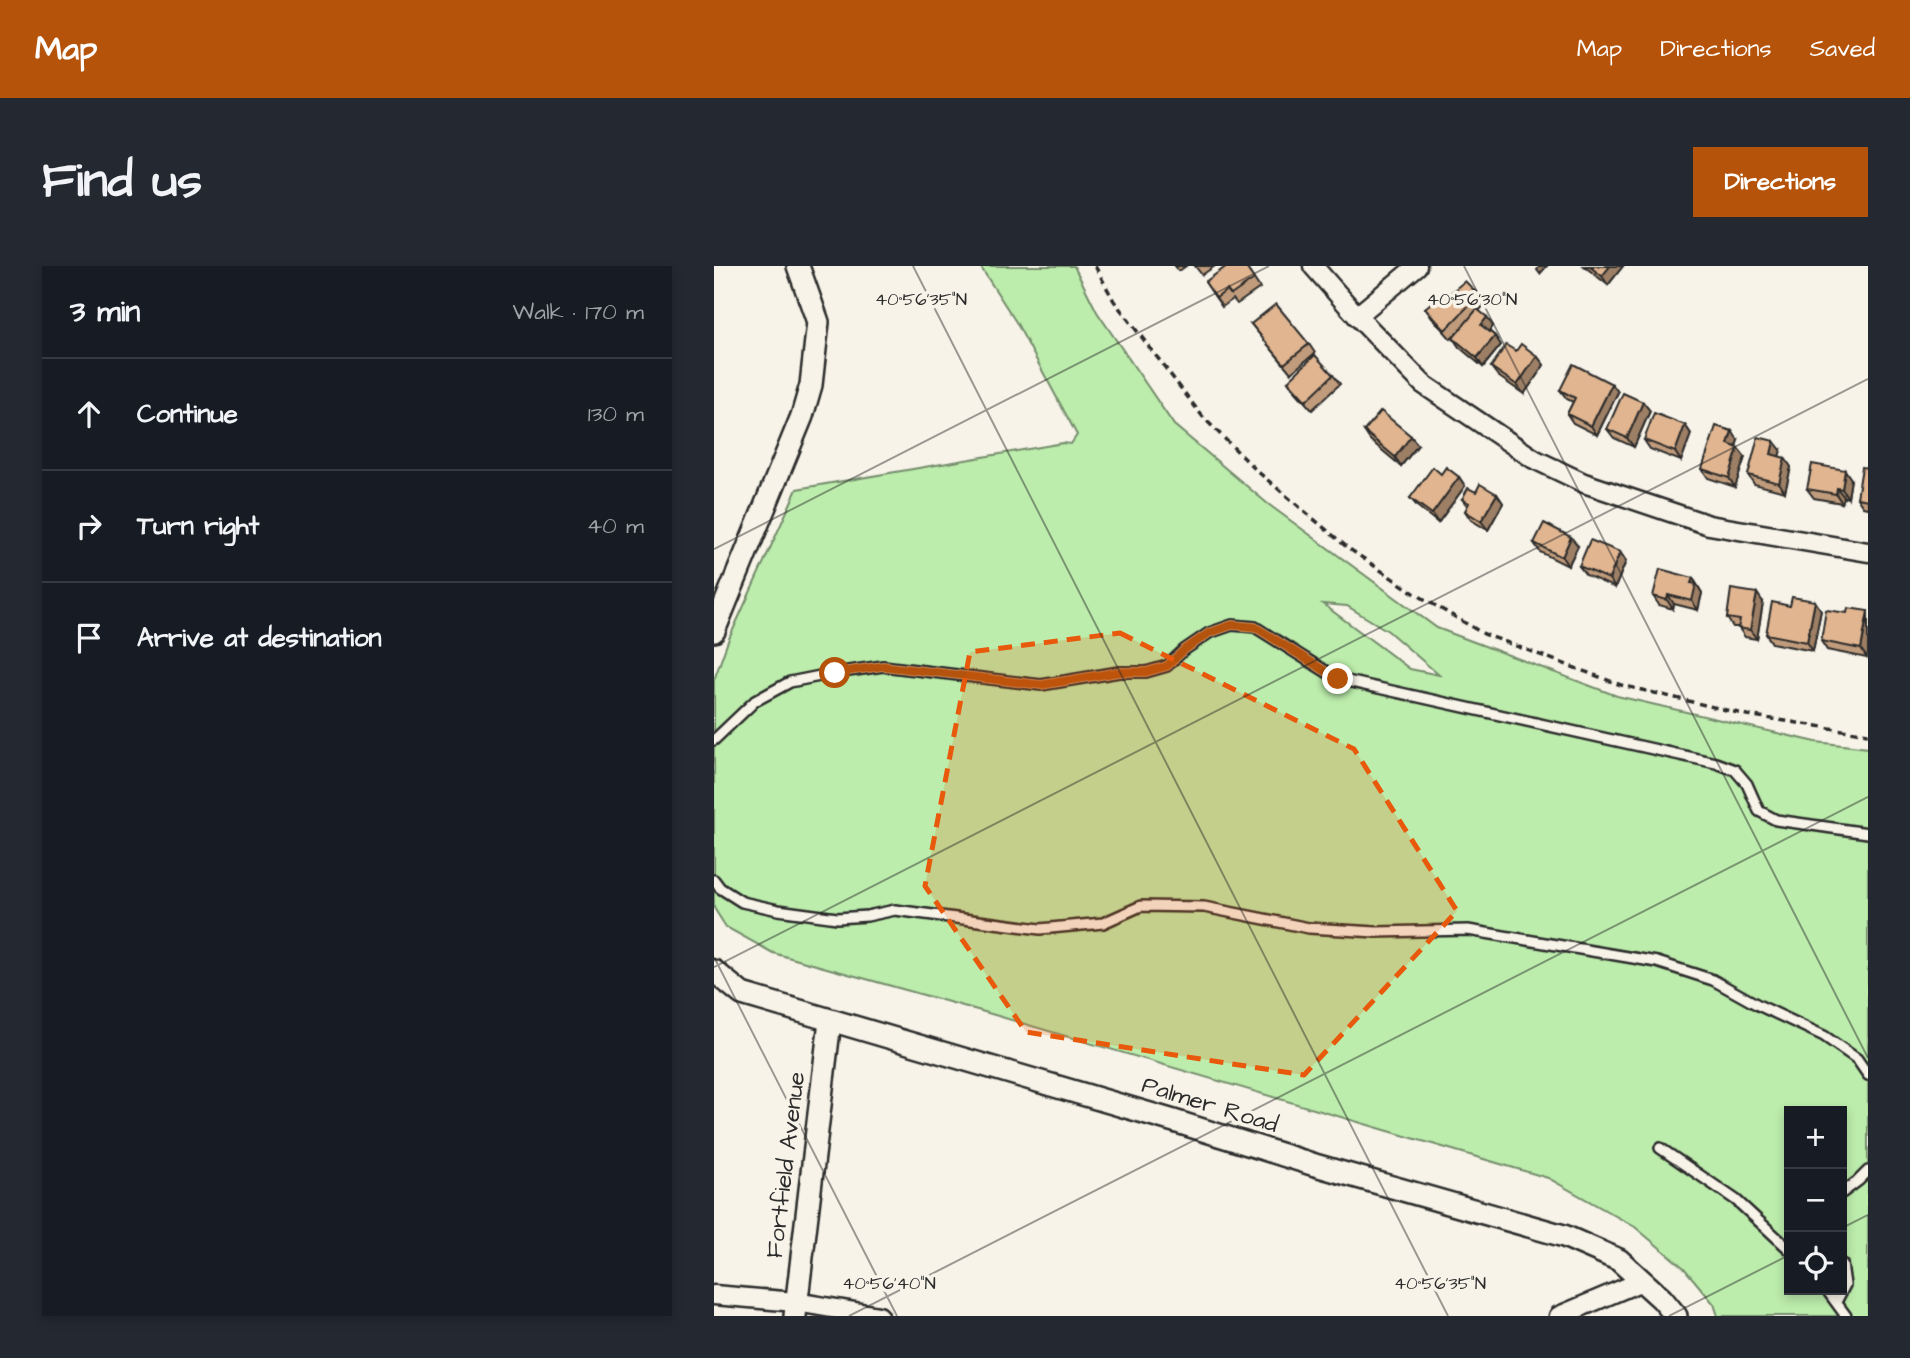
<!DOCTYPE html>
<html lang="en">
<head>
<meta charset="utf-8">
<style>
  body { margin:0; font-family:"Architects Daughter",sans-serif; background:#242831; color:#f1f3f6 }
  .controls { position:absolute; right:21px; bottom:21px; display:grid; overflow:hidden; border-radius:0px; box-shadow:0 4px 10px #0003 }
  .controls button { width:63px; height:63px; display:grid; place-items:center; padding:0; border:0; border-bottom:2px solid #363941; background:#171b24; color:#f1f3f6; font:35px sans-serif }
  .stop { position:absolute; width:21px; height:21px; margin:-16px; border:5px solid #b45309; border-radius:50%; background:#fff }
  .stop.end { background:#b45309; border-color:#fff; box-shadow:0 2px 7px #0008 }
  .list { margin:0; padding:0; list-style:none }
  h2 { display:flex; justify-content:space-between; align-items:center; height:91px; margin:0; padding:0 28px; font-size:30px }
  h2 small { font-size:23px; font-weight:400; color:#9ea1a6 }
  .list li { display:grid; grid-template-columns:46px 1fr auto; gap:21px; align-items:center; box-sizing:border-box; height:112px; padding:0 28px; border-top:2px solid #363941 }
  .list b { display:block; font-size:26px; white-space:nowrap }
  .list em { font-size:23px; font-style:normal; color:#9ea1a6 }
  .icon { flex:none; width:38px; height:38px; fill:none; stroke:currentColor; stroke-width:2; stroke-linecap:round; stroke-linejoin:round }
  .map { position:relative; flex:none; width:1154px; height:1050px; overflow:hidden; border-radius:0px }
  header { display:flex; align-items:center; gap:42px; box-sizing:border-box; height:98px; padding:0 35px; background:#b45309; color:#fff }
  header strong { font-size:33px }
  nav { display:flex; gap:38px; margin-inline-start:auto; font-size:24px }
  .intro { display:flex; align-items:center; justify-content:space-between; box-sizing:border-box; height:168px; padding:0 42px }
  h1 { margin:0; font-size:49px }
  .button { padding:18px 32px; border-radius:0px; background:#b45309; color:#fff; font-size:24px; font-weight:700 }
  main { display:flex; gap:42px; padding:0 42px }
  aside { flex:1; background:#171b24; border-radius:0px; box-shadow:0 4px 10px #0003 }
  .map>svg:first-child { display:block }
  .green { fill:#bcedac; stroke:#748c6c; stroke-width:2; fill-rule:evenodd }
  .lines { fill:none; stroke-linecap:round; stroke-linejoin:round }
  .service-casing { stroke:#2b2b2b; stroke-width:14 }
  .minor-casing { stroke:#2b2b2b; stroke-width:23 }
  .tertiary-casing { stroke:#2b2b2b; stroke-width:26 }
  .path { stroke:#2b2b2b; stroke-width:3.5; stroke-dasharray:7 5; stroke-linecap:butt }
  .service { stroke:#f7f3e8; stroke-width:9 }
  .minor { stroke:#f7f3e8; stroke-width:18 }
  .tertiary { stroke:#f7f3e8; stroke-width:21 }
  .wall { fill:#c19c7c; stroke:#2b2b2b; stroke-width:2 }
  .shaded-wall { fill:#9d7f65; stroke:#2b2b2b; stroke-width:2 }
  .building { fill:#e0b590; stroke:#2b2b2b; stroke-width:2 }
  .route { stroke:#b45309; stroke-width:9 }
  .marked { fill:#e8590c; fill-opacity:0.2; stroke:#e8590c; stroke-width:5; stroke-dasharray:14 9; stroke-linejoin:round }
  .ticks { fill:none; stroke:#2b2b2b; stroke-width:2; stroke-opacity:0.45 }
  .labels { text-anchor:middle; dominant-baseline:central; stroke-width:7; stroke-linejoin:round; paint-order:stroke }
  .street-label { font-size:24px; fill:#2b2b2b; stroke:#f7f3e8 }
  .ticks-label { font-size:18px; text-anchor:middle; fill:#2b2b2b; stroke:#f7f3e8; stroke-width:7; stroke-linejoin:round; paint-order:stroke }
</style>
</head>
<body>
<header>
<strong>Map</strong>
<nav><a>Map</a><a>Directions</a><a>Saved</a></nav>
</header>
<div class="intro"><h1>Find us</h1><a class="button">Directions</a></div>
<main>
<aside>
<h2>3 min<small>Walk · 170 m</small></h2>
<ul class="list">
<li><svg class="icon" aria-label="ahead" viewBox="0 0 24 24"><path d="M12 20V5M6 11l6-6 6 6"/></svg><div><b>Continue</b></div><em>130 m</em></li>
<li><svg class="icon" aria-label="right" viewBox="0 0 24 24"><path d="M7 20v-9h11M14 6l5 5-5 5"/></svg><div><b>Turn right</b></div><em>40 m</em></li>
<li><svg class="icon" aria-label="arrive" viewBox="0 0 24 24"><path d="M6 21V4h12l-3 4 3 4H6"/></svg><div><b>Arrive at destination</b></div></li>
</ul>
</aside>
<div class="map">
<svg width="1154" height="1050" viewBox="0 0 1154 1050">
  <rect width="100%" height="100%" fill="#f7f3e8"/>
  <filter id="ink" filterUnits="userSpaceOnUse"><feTurbulence type="fractalNoise" baseFrequency=".0143" numOctaves="2"/><feDisplacementMap in="SourceGraphic" scale="14" xChannelSelector="R" yChannelSelector="G"/><feConvolveMatrix kernelMatrix="1 2 1 2 8 2 1 2 1" color-interpolation-filters="sRGB"/></filter>
  <g filter="url(#ink)">
    <path class="green" d="M266,0H360L383,46L460,159L554,238L723,362L903,430L1102,476L1154,482V1050H1004L1000,1038L970,1002L921,961L834,912L267,745L59,687L12,661L0,642V414L14,375L83,223L349,177L357,178L363,169L302,56ZM609,338L633,340L674,365L725,409L696,403ZM1075,845H1128V1024H1075Z"/>
    <g class="lines">
      <g class="service-casing">
        <g id="service">
          <polyline points="0,474 41,435 76,416 121,407 169,400 327,419 405,406 432,406 453,400 470,384 495,367 518,359 541,361 624,413 1002,497 1021,504 1033,518 1045,545 1062,554 1154,567"/>
          <polyline points="0,614 6,622 28,636 64,644 123,652 153,650 181,644 326,663 389,657 427,640 490,641 595,662 662,666 754,664 943,696 999,714 1044,739 1110,770 1143,793 1154,809"/>
          <polyline points="946,882 1022,934 1075,983"/>
          <polyline points="1128,927 1144,915 1154,905"/>
          <polyline points="1113,1024 1132,1050"/>
          <polyline points="1122,1036 1131,1019 1128,998"/>
        </g>
      </g>
      <g class="minor-casing">
        <g id="minor">
          <polyline points="599,0 643,50 709,118 820,193 870,217 995,259 1154,286"/>
          <polyline points="643,50 703,0"/>
          <polyline points="0,1029 82,1036 165,1050"/>
          <polyline points="845,1050 928,1015"/>
        </g>
      </g>
      <g class="tertiary-casing">
        <g id="tertiary">
          <polyline points="0,365 88,150 97,119 104,56 84,0"/>
          <polyline points="0,705 28,728 460,855 601,899 850,970 905,994 948,1033 962,1050"/>
          <polyline points="81,1050 116,755"/>
        </g>
      </g>
      <polyline class="path" points="381,0 400,35 489,151 543,205 634,282 700,327 770,368 907,419 1033,449 1154,468"/>
      <use href="#service" class="service"/>
      <use href="#minor" class="minor"/>
      <use href="#tertiary" class="tertiary"/>
    </g>
    <g class="wall">
      <polygon points="461,0 472,0 465,5"/>
      <polygon points="481,0 501,0 488,9"/>
      <polygon points="531,0 546,22 523,38 519,33 508,41 491,16"/>
      <polygon points="870,0 909,0 894,19"/>
      <polygon points="735,28 765,29 771,38 765,45 779,60 775,65 781,70 787,79 769,101 745,81 739,72 744,66 737,73 717,51 711,42"/>
      <polygon points="537,58 595,78 601,87 577,107"/>
      <polygon points="802,85 823,90 830,99 810,128 784,110 777,101"/>
      <polygon points="619,109 626,118 598,144 580,124 574,115"/>
      <polygon points="898,118 904,126 883,169 859,157 853,148 859,136 853,133 846,124"/>
      <polygon points="929,136 936,145 920,181 900,172 893,163"/>
      <polygon points="971,159 977,168 967,195 936,183 930,174"/>
      <polygon points="650,165 704,179 687,200 656,174"/>
      <polygon points="1024,174 1022,181 1031,191 1021,221 994,212 988,203"/>
      <polygon points="1067,184 1065,190 1077,201 1071,226 1040,218 1034,209"/>
      <polygon points="1154,202 1154,242 1149,241 1143,232"/>
      <polygon points="727,208 745,211 751,220 724,257 703,240 696,232"/>
      <polygon points="1137,213 1134,232 1130,231 1128,237 1100,232 1093,223"/>
      <polygon points="783,228 789,237 774,264 757,254 751,245 754,241 748,233"/>
      <polygon points="820,277 864,280 854,300 826,286"/>
      <polygon points="906,286 912,295 901,322 872,309 865,300"/>
      <polygon points="979,312 988,327 984,344 960,338 959,343 945,339 939,330"/>
      <polygon points="1049,336 1043,373 1031,371 1024,361 1019,361 1013,352"/>
      <polygon points="1076,340 1107,344 1099,385 1058,377 1052,368"/>
      <polygon points="1154,345 1153,392 1113,384 1107,375 1133,347"/>
    </g>
    <g class="shaded-wall">
      <polygon points="826,0 833,0 826,8 823,4"/>
      <polygon points="896,0 909,0 894,19 888,10"/>
      <polygon points="773,51 779,60 774,68 767,59"/>
      <polygon points="781,70 787,79 769,101 763,92"/>
      <polygon points="823,90 830,99 810,128 803,119"/>
      <polygon points="898,118 904,126 883,169 877,160"/>
      <polygon points="929,136 936,145 920,181 913,172"/>
      <polygon points="971,159 977,168 967,195 961,186"/>
      <polygon points="1018,165 1024,174 1020,187 1014,178"/>
      <polygon points="697,170 704,179 687,200 681,191"/>
      <polygon points="1060,175 1067,184 1063,197 1057,188"/>
      <polygon points="1024,182 1031,191 1021,221 1015,212"/>
      <polygon points="1071,192 1077,201 1071,226 1065,217"/>
      <polygon points="1131,204 1137,213 1134,232 1128,223"/>
      <polygon points="745,211 751,220 724,257 718,248"/>
      <polygon points="1123,222 1130,231 1128,237 1122,228"/>
      <polygon points="783,228 789,237 774,264 767,255"/>
      <polygon points="857,271 864,280 854,300 848,291"/>
      <polygon points="906,286 912,295 901,322 895,313"/>
      <polygon points="979,312 988,327 984,344 978,335 977,317"/>
      <polygon points="1043,327 1049,336 1043,373 1036,364"/>
      <polygon points="954,329 960,338 959,343 953,334"/>
      <polygon points="1101,335 1107,344 1099,385 1093,376"/>
      <polygon points="1154,346 1154,388 1153,392 1147,383"/>
    </g>
    <g class="building">
      <polygon points="513,0 531,0 540,13 517,29 513,24 502,32 491,16"/>
      <polygon points="875,0 896,0 888,10"/>
      <polygon points="751,15 765,29 731,64 711,42 731,25 735,28"/>
      <polygon points="562,38 595,78 570,98 537,58"/>
      <polygon points="763,43 773,51 767,59 781,70 763,92 739,72"/>
      <polygon points="807,78 823,90 803,119 777,101 792,79 802,85"/>
      <polygon points="601,89 619,109 592,135 574,115"/>
      <polygon points="859,98 898,118 877,160 853,148 861,132 846,124"/>
      <polygon points="909,127 929,136 913,172 893,163"/>
      <polygon points="667,145 697,170 681,191 650,165"/>
      <polygon points="940,147 971,159 961,186 930,174"/>
      <polygon points="1002,160 1018,165 1014,178 1024,182 1015,212 988,203"/>
      <polygon points="1044,171 1060,175 1057,188 1071,192 1065,217 1034,209"/>
      <polygon points="1098,198 1131,204 1128,223 1123,222 1122,228 1093,223"/>
      <polygon points="719,201 727,208 732,201 745,211 718,248 696,232"/>
      <polygon points="1148,201 1154,202 1154,234 1143,232"/>
      <polygon points="766,218 783,228 767,255 751,245 755,237 748,233 754,222 762,226"/>
      <polygon points="830,257 857,271 848,291 820,277"/>
      <polygon points="876,274 906,286 895,313 865,300"/>
      <polygon points="946,303 979,312 977,317 982,318 978,335 954,329 953,334 939,330"/>
      <polygon points="1017,323 1043,327 1036,364 1024,362 1026,354 1013,352"/>
      <polygon points="1078,331 1101,335 1093,376 1052,368 1058,336 1076,340"/>
      <polygon points="1134,342 1154,345 1147,383 1107,375 1112,344 1133,347"/>
    </g>
  </g>
  <g class="lines" filter="url(#ink)">
    <polyline class="route" points="121,407 169,400 327,419 404,406 432,406 453,400 470,384 495,367 518,359 541,361 624,413"/>
  </g>
  <path class="marked" d="M406,367L640,483L743,645L590,809L312,766L211,620L256,386Z"/>
  <path class="ticks" d="M199,0L734,1050M750,0L1154,792M0,283L555,0M0,691L183,1050M0,701L1154,113M1128,962L1154,949M135,1050L1154,531M955,1050L1075,989"/>
  <g class="labels">
    <g class="street-label">
      <text transform="translate(496 839) rotate(17)">Palmer Road</text>
      <text transform="translate(72 899) rotate(-83)">Fortfield Avenue</text>
    </g>
  </g>
  <g class="ticks-label">
    <text x="207" y="39">40°56'35"N</text>
    <text x="758" y="39">40°56'30"N</text>
    <text x="175" y="1023">40°56'40"N</text>
    <text x="726" y="1023">40°56'35"N</text>
  </g>
</svg>
<div class="controls">
<button>+</button>
<button>−</button>
<button><svg class="icon" aria-label="locate" viewBox="0 0 24 24"><circle cx="12" cy="12" r="6"/><path d="M12 2v4M12 18v4M2 12h4M18 12h4"/></svg></button>
</div>
<div class="stop" style="left:121px;top:407px"></div>
<div class="stop end" style="left:624px;top:413px"></div>
</div>
</main>
</body>
</html>
